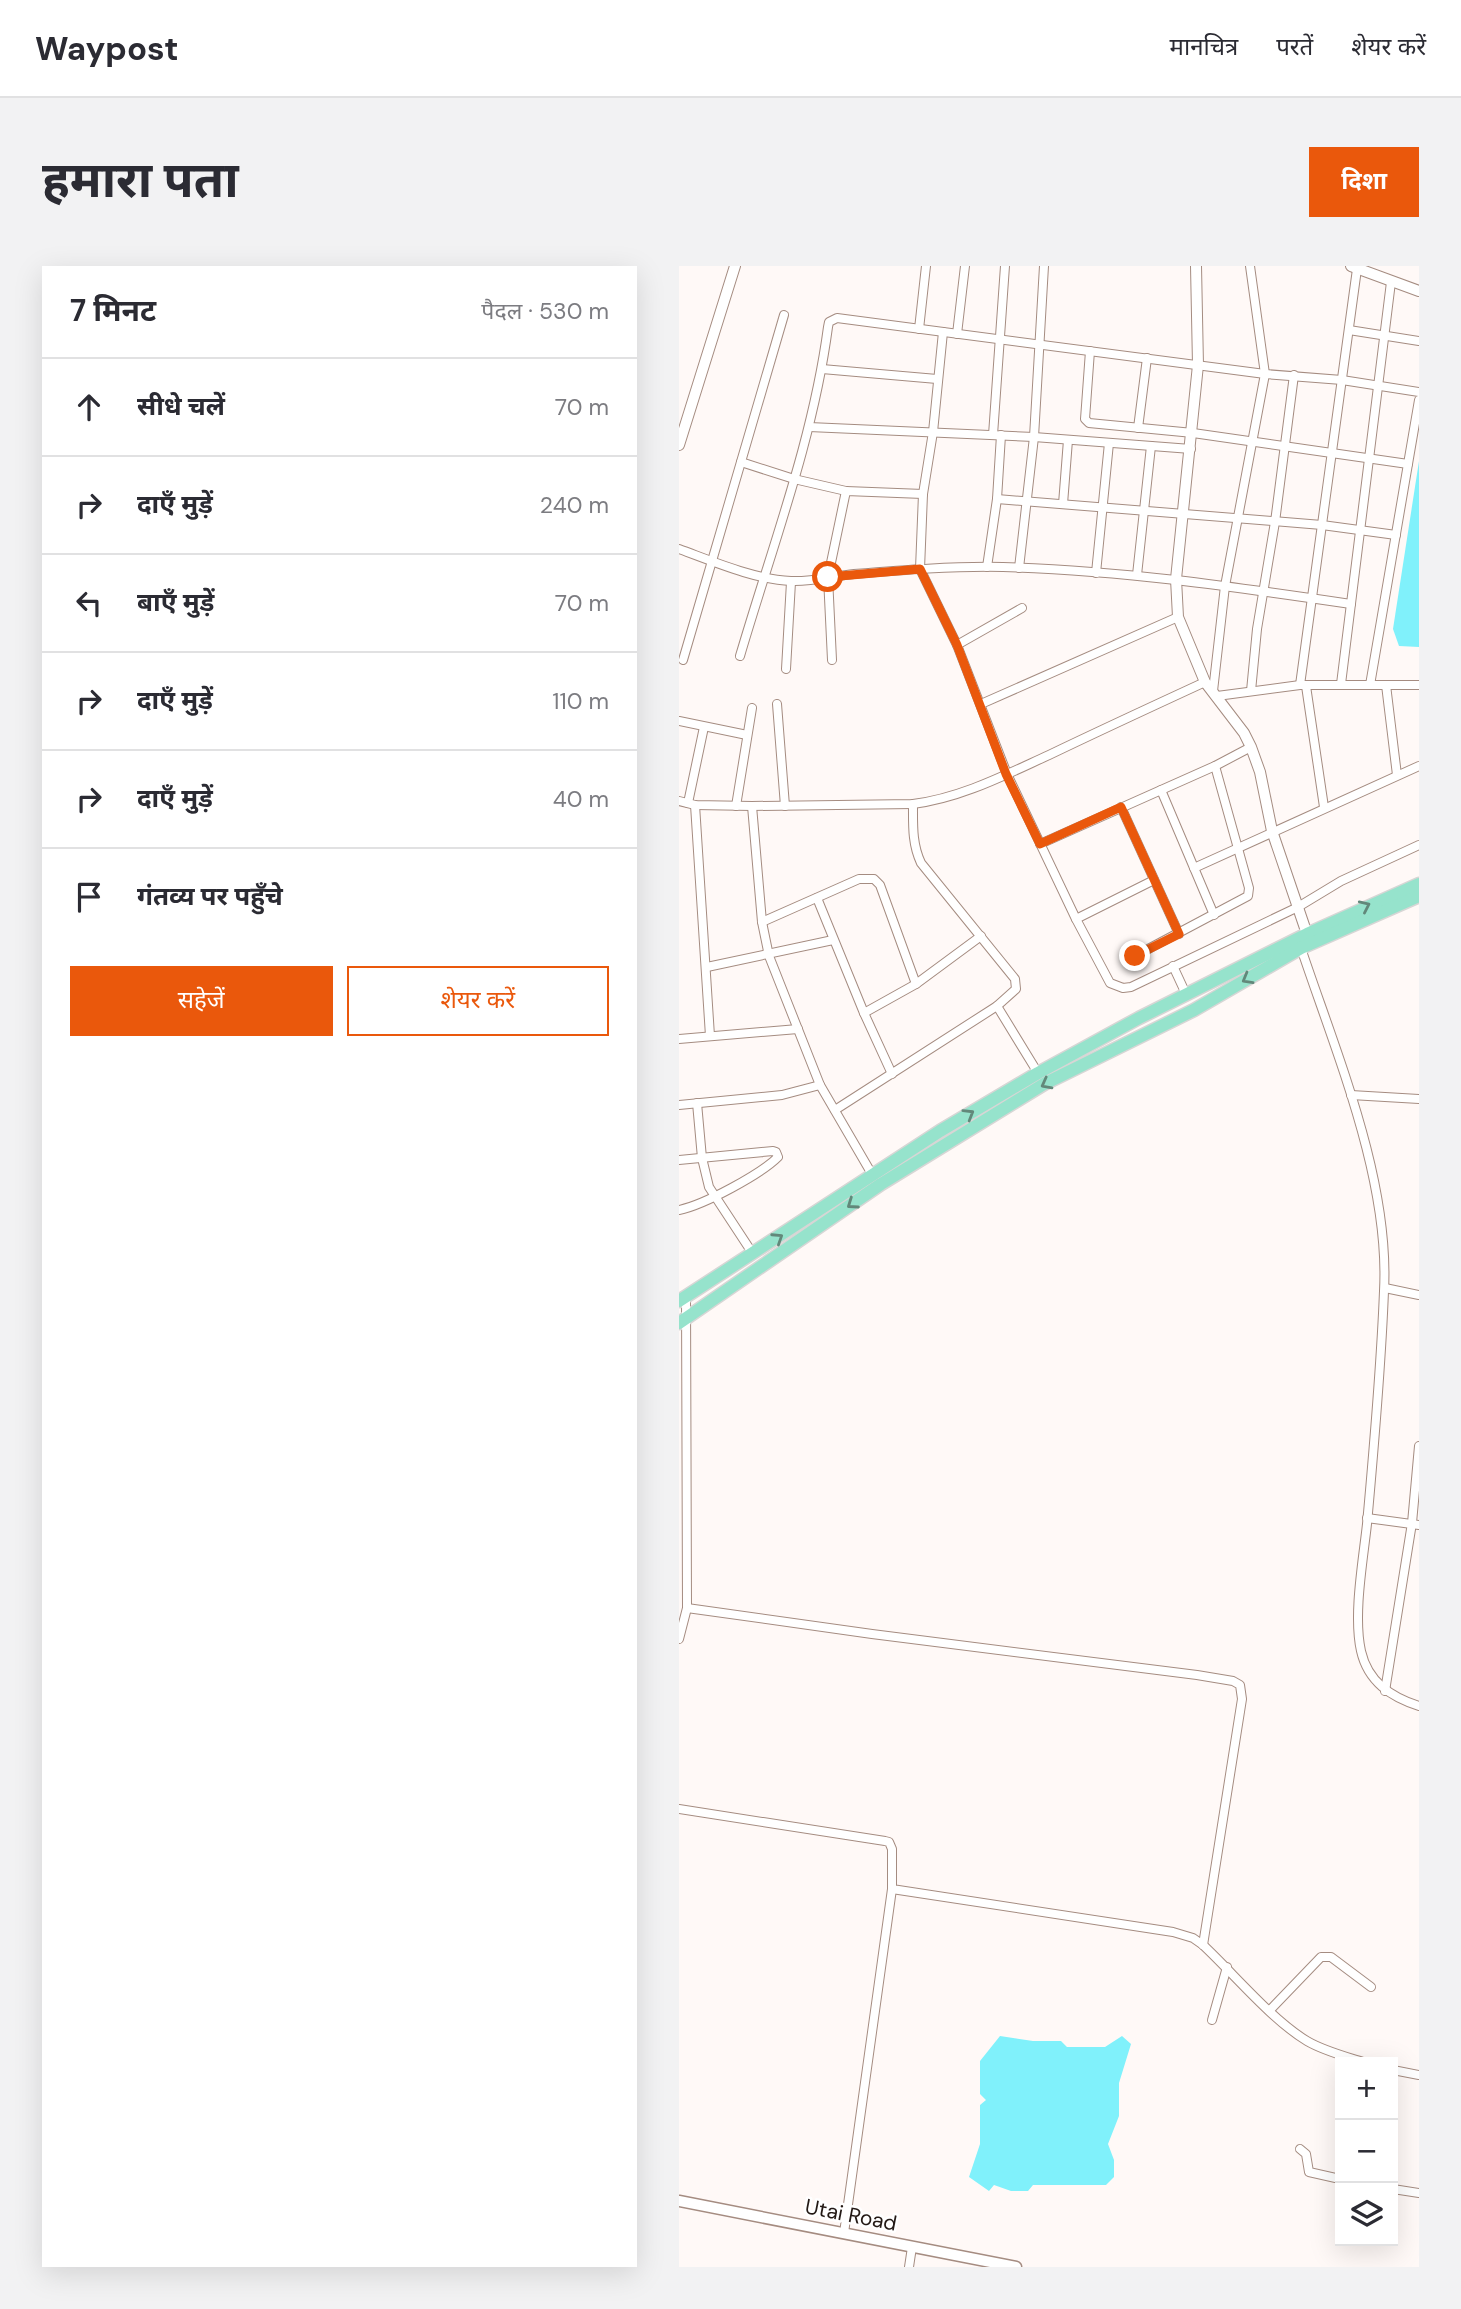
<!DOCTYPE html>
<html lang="hi">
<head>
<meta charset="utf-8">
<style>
  body { margin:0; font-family:"DM Sans","Noto Sans Devanagari",sans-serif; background:#f2f2f3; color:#2b2b33 }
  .controls { position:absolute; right:21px; bottom:21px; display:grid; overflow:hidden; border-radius:0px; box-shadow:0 7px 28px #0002 }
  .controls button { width:63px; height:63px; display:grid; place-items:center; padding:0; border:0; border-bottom:2px solid #e1e1e2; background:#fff; color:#2b2b33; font:35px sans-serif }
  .stop { position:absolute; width:21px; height:21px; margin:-16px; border:5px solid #ea580c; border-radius:50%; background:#fff }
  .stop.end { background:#ea580c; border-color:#fff; box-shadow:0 2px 7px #0008 }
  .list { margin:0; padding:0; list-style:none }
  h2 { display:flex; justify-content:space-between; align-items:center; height:91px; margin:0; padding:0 28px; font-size:30px }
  h2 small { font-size:23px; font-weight:400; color:#7c7c81 }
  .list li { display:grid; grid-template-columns:46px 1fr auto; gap:21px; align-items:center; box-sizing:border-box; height:98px; padding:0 28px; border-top:2px solid #e1e1e2 }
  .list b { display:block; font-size:26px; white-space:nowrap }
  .list em { font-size:23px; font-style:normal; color:#7c7c81 }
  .actions { display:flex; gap:14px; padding:21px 28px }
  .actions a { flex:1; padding:16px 0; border:2px solid #ea580c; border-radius:0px; text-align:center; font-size:24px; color:#ea580c }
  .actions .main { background:#ea580c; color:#fff }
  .icon { flex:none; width:38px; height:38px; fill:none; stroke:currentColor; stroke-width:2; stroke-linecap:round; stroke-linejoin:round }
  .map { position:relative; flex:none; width:740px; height:2001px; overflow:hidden; border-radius:0px }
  header { display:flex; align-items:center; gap:42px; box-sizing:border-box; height:98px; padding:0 35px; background:#fff; border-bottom:2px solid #e1e1e2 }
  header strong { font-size:33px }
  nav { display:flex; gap:38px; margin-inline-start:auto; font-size:24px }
  .intro { display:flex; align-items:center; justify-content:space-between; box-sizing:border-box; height:168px; padding:0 42px }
  h1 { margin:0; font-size:49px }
  .button { padding:18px 32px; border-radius:0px; background:#ea580c; color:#fff; font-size:24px; font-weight:700 }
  main { display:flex; gap:42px; padding:0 42px }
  aside { flex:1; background:#fff; border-radius:0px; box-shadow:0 7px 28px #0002 }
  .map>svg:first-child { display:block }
  .water { fill:#80f1fb }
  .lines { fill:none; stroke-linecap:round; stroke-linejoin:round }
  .minor-casing { stroke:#a58c81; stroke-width:10 }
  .tertiary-casing { stroke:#a58c81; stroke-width:12 }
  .secondary-casing { stroke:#a58c81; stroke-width:13 }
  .primary-casing { stroke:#d7d6d5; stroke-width:15 }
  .minor { stroke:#fff; stroke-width:8 }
  .tertiary { stroke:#fff; stroke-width:10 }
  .secondary { stroke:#fff; stroke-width:10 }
  .primary { stroke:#96e3cc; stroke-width:12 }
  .oneway { stroke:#62887a }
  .route { stroke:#ea580c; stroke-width:9 }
  .labels { text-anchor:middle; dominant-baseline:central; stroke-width:5; stroke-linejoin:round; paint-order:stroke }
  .street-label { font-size:21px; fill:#231915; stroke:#fff }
</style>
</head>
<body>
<header>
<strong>Waypost</strong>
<nav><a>मानचित्र</a><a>परतें</a><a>शेयर करें</a></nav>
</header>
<div class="intro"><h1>हमारा पता</h1><a class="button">दिशा</a></div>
<main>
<aside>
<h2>7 मिनट<small>पैदल · 530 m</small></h2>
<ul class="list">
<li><svg class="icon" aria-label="ahead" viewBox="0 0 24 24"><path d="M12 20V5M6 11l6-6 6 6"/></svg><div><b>सीधे चलें</b></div><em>70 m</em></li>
<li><svg class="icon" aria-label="right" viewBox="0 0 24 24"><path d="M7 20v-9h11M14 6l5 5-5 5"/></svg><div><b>दाएँ मुड़ें</b></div><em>240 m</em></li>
<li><svg class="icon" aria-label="left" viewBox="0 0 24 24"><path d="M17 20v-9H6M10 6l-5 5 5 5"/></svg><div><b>बाएँ मुड़ें</b></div><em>70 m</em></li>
<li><svg class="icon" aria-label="right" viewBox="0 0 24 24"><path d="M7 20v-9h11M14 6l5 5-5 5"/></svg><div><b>दाएँ मुड़ें</b></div><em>110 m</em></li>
<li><svg class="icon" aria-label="right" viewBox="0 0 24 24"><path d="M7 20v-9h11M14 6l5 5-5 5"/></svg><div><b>दाएँ मुड़ें</b></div><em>40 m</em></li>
<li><svg class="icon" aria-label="arrive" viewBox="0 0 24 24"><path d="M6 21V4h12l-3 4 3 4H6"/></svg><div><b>गंतव्य पर पहुँचे</b></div></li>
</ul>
<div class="actions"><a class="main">सहेजें</a><a>शेयर करें</a></div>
</aside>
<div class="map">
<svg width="740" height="2001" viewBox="0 0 740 2001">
  <rect width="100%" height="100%" fill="#fff9f7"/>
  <g class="water">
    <polygon points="740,195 740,381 720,380 714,363"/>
    <polygon points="321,1770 354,1775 382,1775 388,1781 426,1781 443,1770 452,1778 440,1817 440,1850 429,1878 435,1894 435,1911 427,1919 354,1919 349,1925 332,1925 315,1919 310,1925 290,1911 301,1878 301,1839 307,1834 301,1828 301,1795"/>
  </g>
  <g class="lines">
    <g class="minor-casing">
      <g id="minor">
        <polyline points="240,63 247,0"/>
        <polyline points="670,64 740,75"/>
        <polyline points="264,66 254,166 244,228 241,303 278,379 328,508 397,653 431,717 444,722 452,721 619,641 662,615 740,579"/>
        <polyline points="278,68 286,0"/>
        <polyline points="411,85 406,153 410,157 514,167 729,198"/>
        <polyline points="143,103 258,113"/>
        <polyline points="130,161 355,171 512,183"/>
        <polyline points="459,162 468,92"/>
        <polyline points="314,169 326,0"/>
        <polyline points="62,196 115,213 167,225"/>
        <polyline points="318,233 643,259 717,269"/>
        <polyline points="384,238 389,174"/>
        <path d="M0,283C33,295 77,314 112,315C132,316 155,310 175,308C224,304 274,300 324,301C441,304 556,321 672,338"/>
        <polyline points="308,301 318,233 322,169"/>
        <polyline points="340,302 355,171 365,0"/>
        <polyline points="417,307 430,177"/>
        <polyline points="458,309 472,180"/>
        <polyline points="278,379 343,342"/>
        <path d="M61,390C93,281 134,174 149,61L150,56L158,52L586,108L663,114L740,126"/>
        <polyline points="4,394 105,49"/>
        <polyline points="153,394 149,311 167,225 244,228"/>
        <polyline points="107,403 112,316"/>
        <polyline points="662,418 712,16"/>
        <polyline points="621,419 678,3"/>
        <polyline points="691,419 740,134"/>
        <polyline points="707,419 718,509"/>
        <polyline points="627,420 645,541"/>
        <polyline points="534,425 546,320 586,108 571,0"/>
        <polyline points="572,425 578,363 596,256 615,109"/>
        <polyline points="538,430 621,419 740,419"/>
        <polyline points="98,438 106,540"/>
        <polyline points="302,438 499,351"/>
        <polyline points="0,455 68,469"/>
        <polyline points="482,524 535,649"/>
        <path d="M0,535L16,539L73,540L234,538C282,532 326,509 370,489C422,464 474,440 526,416"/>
        <polyline points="9,537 25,461"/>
        <polyline points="16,539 31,770"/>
        <polyline points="57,540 73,442"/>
        <polyline points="73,540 83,656 90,690 141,819 194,910"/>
        <polyline points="442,541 500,668"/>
        <polyline points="361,578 536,500 572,481"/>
        <polyline points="515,602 740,500"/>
        <polyline points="138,632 185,747 213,808"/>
        <polyline points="397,653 475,614"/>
        <polyline points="83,656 180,613 195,613 201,619 237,718"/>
        <path d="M622,682C657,787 711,913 705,1025C702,1103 695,1181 688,1258C684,1295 674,1349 682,1385C689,1416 712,1431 740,1440"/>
        <polyline points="456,690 569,630 570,622 536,500"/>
        <polyline points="494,700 507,728"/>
        <polyline points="28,701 154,674"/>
        <polyline points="318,740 359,807"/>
        <polyline points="185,747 237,718 302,670"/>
        <polyline points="0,773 119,763"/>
        <polyline points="672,829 740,833"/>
        <polyline points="18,837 23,892 30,921 74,988"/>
        <polyline points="0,839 103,829 141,819"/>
        <path d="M156,844L318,740L337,723L336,713L242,597C233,578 234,559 234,538"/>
        <path d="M0,894L94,885L97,886L99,891C82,908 25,939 0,944"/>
        <polyline points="706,1022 740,1029"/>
        <polyline points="688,1252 740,1259"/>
        <polyline points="8,1342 193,1368 518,1409 554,1415 561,1419 563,1433 524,1679"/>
        <polyline points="0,1373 8,1342 7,1030"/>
        <polyline points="706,1425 733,1257 740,1180"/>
        <path d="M0,1543L206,1575L210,1576L213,1583V1623L494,1666L514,1672L524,1679C555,1708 593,1754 628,1775C645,1785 665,1790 684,1796"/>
        <polyline points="591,1744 642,1691 652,1691 692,1721"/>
        <polyline points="533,1754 548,1701"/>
        <polyline points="714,1804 740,1809"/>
        <polyline points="621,1883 627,1888 630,1906 661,1913"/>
        <polyline points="714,1923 740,1927"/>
        <polyline points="165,1967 213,1623"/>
        <polyline points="230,2001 233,1981"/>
      </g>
    </g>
    <g class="tertiary-casing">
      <g id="tertiary">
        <polyline points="517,0 519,99 497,313 499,351 526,416 565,467 572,481 581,506 593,565 628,668 625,675"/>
        <polyline points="672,0 740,25"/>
        <polyline points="0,179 56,0"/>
      </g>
    </g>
    <g class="secondary-casing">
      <polyline id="secondary" points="0,1935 337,2001"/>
    </g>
    <g class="primary-casing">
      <g id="primary">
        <polyline points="0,1035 261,865 359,807 460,752 628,668 740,618"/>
        <polyline points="0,1057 202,918 365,818 515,744 622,682 740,630"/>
      </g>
    </g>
    <use href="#minor" class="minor"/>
    <use href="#tertiary" class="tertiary"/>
    <use href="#secondary" class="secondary"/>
    <use href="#primary" class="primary"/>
  </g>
  <defs><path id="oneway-chevron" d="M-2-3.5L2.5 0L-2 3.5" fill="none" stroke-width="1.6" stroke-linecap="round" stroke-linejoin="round" transform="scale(1.75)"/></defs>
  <g class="oneway">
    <use href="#oneway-chevron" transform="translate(686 640) rotate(-25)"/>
    <use href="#oneway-chevron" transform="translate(568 713) rotate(150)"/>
    <use href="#oneway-chevron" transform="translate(367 818) rotate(152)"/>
    <use href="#oneway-chevron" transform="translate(290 848) rotate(-31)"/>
    <use href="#oneway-chevron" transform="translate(173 938) rotate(145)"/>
    <use href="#oneway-chevron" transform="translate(99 972) rotate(-33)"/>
  </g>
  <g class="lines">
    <polyline class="route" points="149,311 241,303 278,379 327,508 361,578 442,541 500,668 456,690"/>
  </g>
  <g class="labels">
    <g class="street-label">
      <text transform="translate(172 1949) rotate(11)">Utai Road</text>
    </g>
  </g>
</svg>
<div class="controls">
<button>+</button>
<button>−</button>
<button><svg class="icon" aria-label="layers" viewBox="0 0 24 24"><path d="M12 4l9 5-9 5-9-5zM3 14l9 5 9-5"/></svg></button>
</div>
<div class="stop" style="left:149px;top:311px"></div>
<div class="stop end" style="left:456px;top:690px"></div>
</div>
</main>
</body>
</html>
